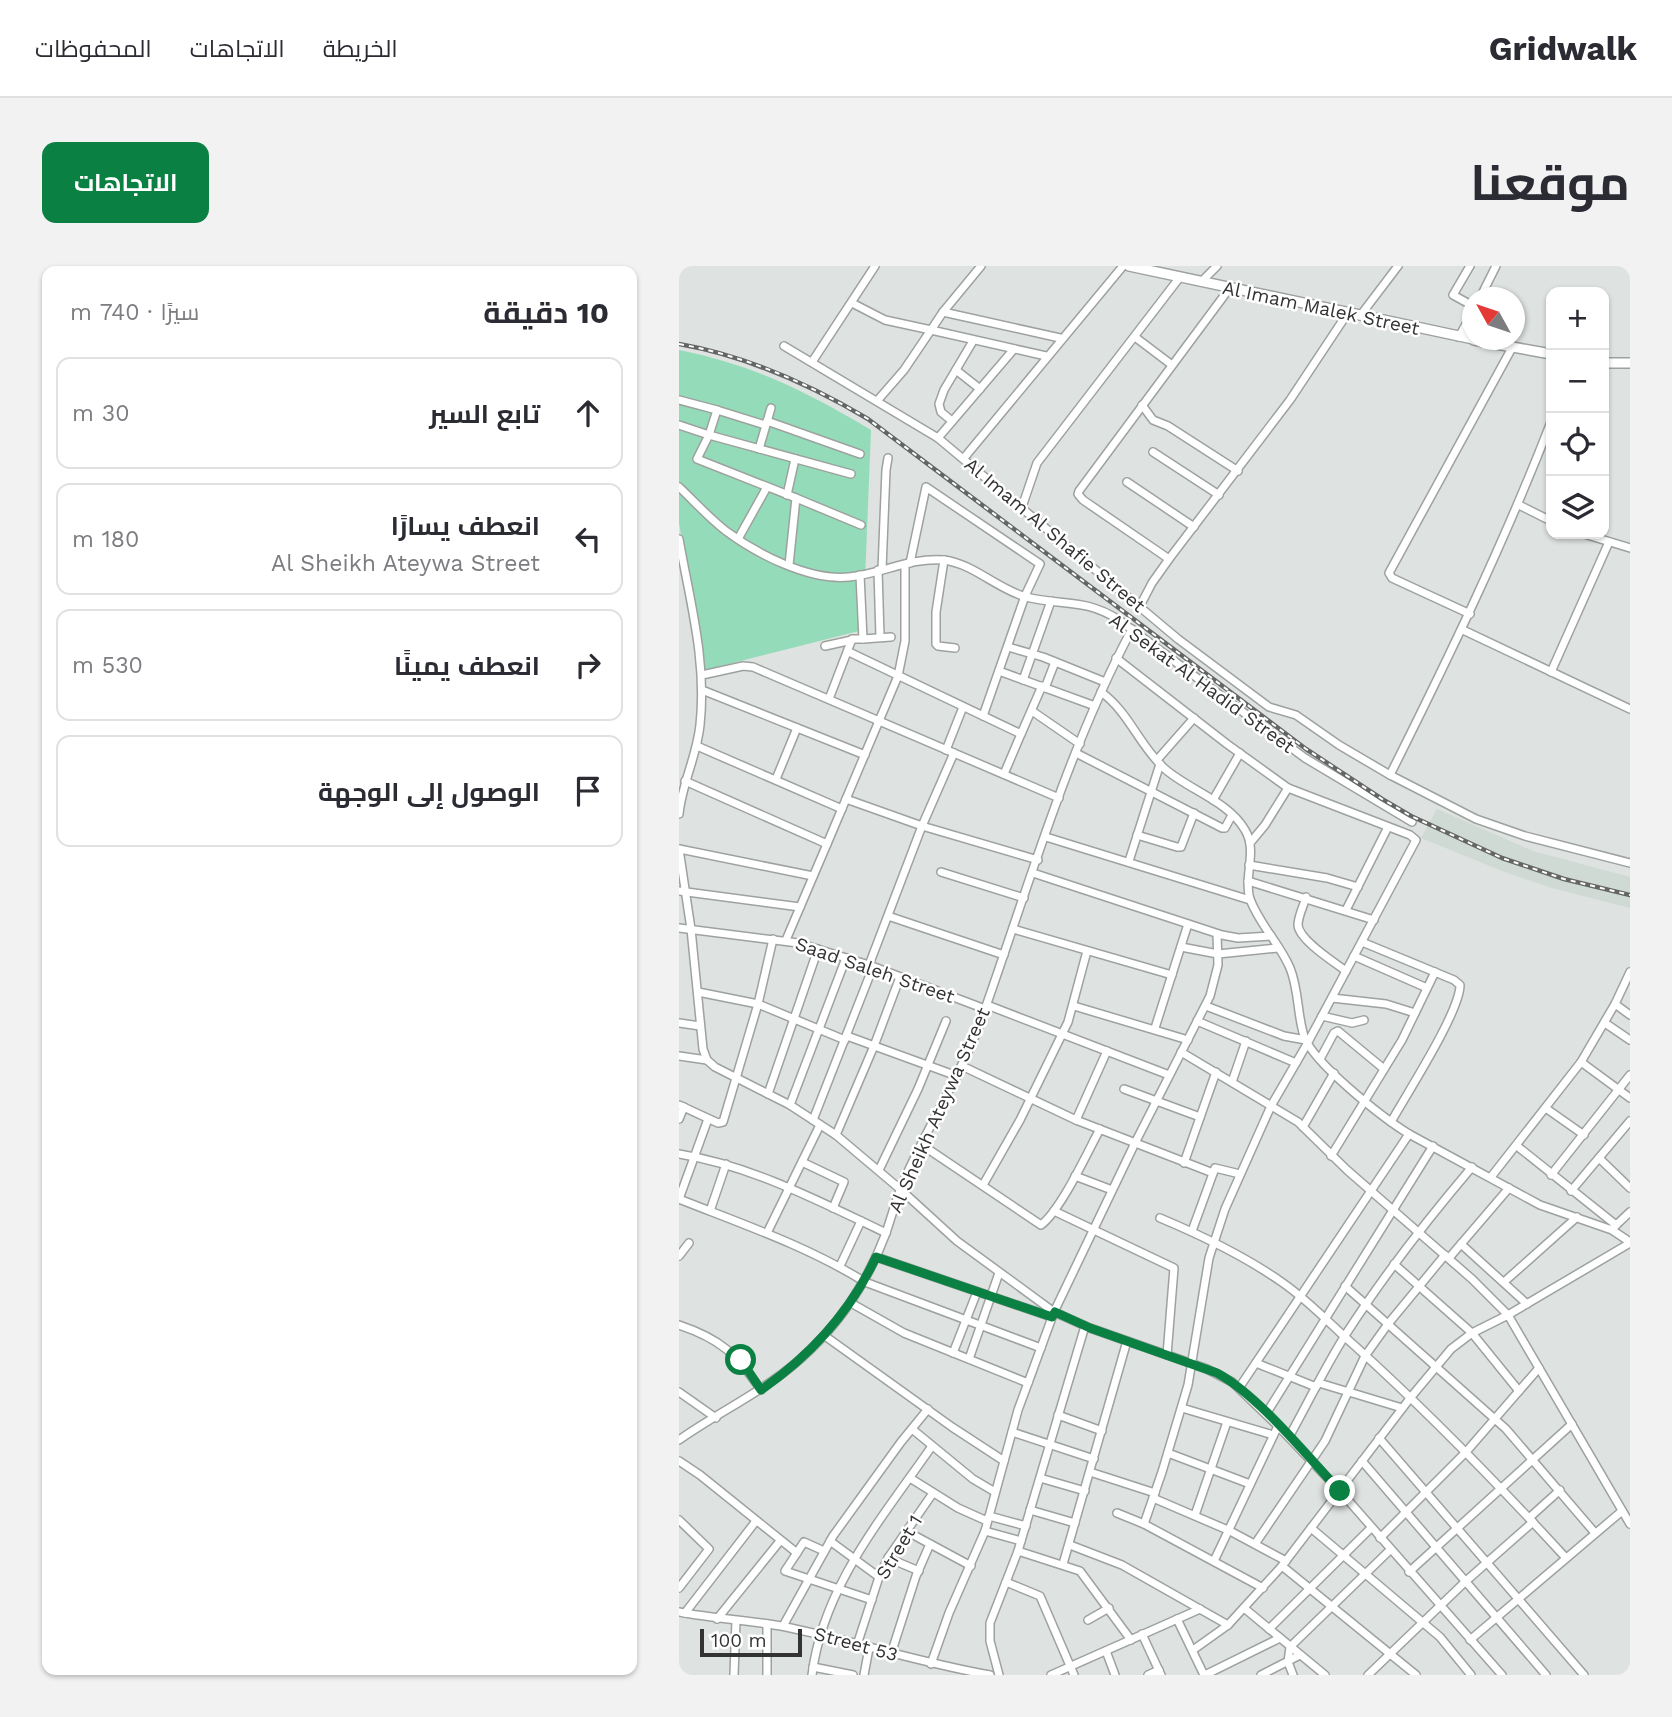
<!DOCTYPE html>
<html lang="ar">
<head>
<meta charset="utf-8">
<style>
  body { margin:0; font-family:"Work Sans",Cairo,sans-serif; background:#f2f2f3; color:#2b2b33; direction:rtl }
  .controls { position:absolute; right:21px; top:21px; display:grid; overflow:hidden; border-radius:14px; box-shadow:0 2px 5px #0004 }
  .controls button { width:63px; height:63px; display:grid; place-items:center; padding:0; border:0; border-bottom:2px solid #e1e1e2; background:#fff; color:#2b2b33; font:35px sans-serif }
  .compass { position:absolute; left:783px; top:21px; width:63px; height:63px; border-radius:50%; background:#fff; box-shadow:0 2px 5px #0004; rotate:310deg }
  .scale { position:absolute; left:21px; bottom:18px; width:102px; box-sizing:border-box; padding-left:7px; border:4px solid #323332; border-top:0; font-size:19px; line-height:24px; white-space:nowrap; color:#323332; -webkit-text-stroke:5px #fff; paint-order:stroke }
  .stop { position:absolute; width:21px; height:21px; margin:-16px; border:5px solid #0b8043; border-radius:50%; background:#fff }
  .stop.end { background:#0b8043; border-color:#fff; box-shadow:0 2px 7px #0008 }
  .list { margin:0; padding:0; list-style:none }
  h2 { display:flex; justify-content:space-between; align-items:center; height:91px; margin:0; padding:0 28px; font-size:30px }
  h2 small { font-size:23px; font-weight:400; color:#7c7c81 }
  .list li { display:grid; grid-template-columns:46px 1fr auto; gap:21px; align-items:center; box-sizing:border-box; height:112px; margin:0 14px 14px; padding:0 14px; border:2px solid #e1e1e2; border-radius:14px }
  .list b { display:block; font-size:26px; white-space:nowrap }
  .list p { margin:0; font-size:23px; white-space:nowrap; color:#7c7c81 }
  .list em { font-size:23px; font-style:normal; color:#7c7c81 }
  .icon { flex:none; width:38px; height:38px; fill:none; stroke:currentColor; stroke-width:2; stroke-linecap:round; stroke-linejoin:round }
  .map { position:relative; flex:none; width:951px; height:1409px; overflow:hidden; direction:ltr; border-radius:14px }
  header { display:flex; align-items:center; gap:42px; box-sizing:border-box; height:98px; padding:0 35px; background:#fff; border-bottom:2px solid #e1e1e2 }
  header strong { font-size:33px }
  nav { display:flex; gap:38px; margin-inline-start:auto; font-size:24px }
  .intro { display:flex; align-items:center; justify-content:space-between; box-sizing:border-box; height:168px; padding:0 42px }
  h1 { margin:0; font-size:49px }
  .button { padding:18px 32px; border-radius:14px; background:#0b8043; color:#fff; font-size:24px; font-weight:700 }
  main { display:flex; gap:42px; padding:0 42px }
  aside { flex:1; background:#fff; border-radius:14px; box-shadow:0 2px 5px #0004 }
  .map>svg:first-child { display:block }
  .built { fill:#cedad3 }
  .green { fill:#94dcb9 }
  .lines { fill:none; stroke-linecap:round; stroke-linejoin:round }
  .minor-casing { stroke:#9da29f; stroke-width:10 }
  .tertiary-casing { stroke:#9da29f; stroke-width:12 }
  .minor { stroke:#fff; stroke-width:7 }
  .tertiary { stroke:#fff; stroke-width:9 }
  .rail-casing { stroke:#646665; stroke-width:4.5 }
  .rail { stroke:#fff; stroke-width:2; stroke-dasharray:5; stroke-linecap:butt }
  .route { stroke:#0b8043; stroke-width:9 }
  .labels { text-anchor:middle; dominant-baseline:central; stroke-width:5; stroke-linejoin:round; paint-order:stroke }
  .street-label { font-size:19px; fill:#323332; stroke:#fff }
</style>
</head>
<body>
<header>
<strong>Gridwalk</strong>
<nav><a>الخريطة</a><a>الاتجاهات</a><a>المحفوظات</a></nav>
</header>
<div class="intro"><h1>موقعنا</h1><a class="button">الاتجاهات</a></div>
<main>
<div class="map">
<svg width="951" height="1409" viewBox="0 0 951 1409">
  <rect width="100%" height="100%" fill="#dee2e0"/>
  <polygon class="built" points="758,543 854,585 951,611 951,642 873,622 826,606 742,572"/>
  <path class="green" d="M0,84C74,99 127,125 192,164L184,364L22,405L21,377L0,257Z"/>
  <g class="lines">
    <g class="minor-casing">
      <g id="minor">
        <polyline points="302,0 264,46 252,64 367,90"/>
        <polyline points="791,0 774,29 794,40"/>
        <polyline points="522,16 538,0"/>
        <polyline points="801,32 817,0"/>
        <polyline points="173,37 206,54 252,64 225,104 198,135"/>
        <polyline points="264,46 381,72"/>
        <polyline points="681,50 719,0"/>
        <polyline points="456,71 493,99"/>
        <polyline points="780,71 794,45"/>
        <polyline points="105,80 259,172 499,373 590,441 617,449 660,479 711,509 797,553 846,570 951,597"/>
        <polyline points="133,96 196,0"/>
        <polyline points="277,104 301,123"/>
        <polyline points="0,134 38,144 30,169 172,208"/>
        <polyline points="463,139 474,154 489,160 559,205"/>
        <polyline points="38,144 86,159"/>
        <polyline points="88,155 181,188"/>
        <polyline points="273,155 262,146 260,138 265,124 294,75"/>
        <polyline points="0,159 30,169 18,193 117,232"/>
        <polyline points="259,172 335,83"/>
        <polyline points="80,183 92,142"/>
        <polyline points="474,186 540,229"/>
        <polyline points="285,192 444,0"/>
        <polyline points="448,216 515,261"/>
        <path d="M0,221C15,235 30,252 47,265C78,288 130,315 170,311C202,308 232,291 265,294C295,298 318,323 347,331C383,340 406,332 440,354L626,492L733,556"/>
        <polyline points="108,229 116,193"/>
        <polyline points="840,239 872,255"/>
        <polyline points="343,241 358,197 501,11"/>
        <polyline points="905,268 951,282"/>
        <path d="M0,273C11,336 28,395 21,459C18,490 3,517 0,548"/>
        <polyline points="59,273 88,221"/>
        <polyline points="490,293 404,234 399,228 400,225 550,23"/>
        <polyline points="265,294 257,346 257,378 259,380 276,382"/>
        <polyline points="231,297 247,221 361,298 346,330 304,450"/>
        <polyline points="110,299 117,232 182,259"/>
        <polyline points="203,303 207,204 209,192"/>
        <polyline points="199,304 201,371"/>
        <polyline points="461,340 473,317 490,293 611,134 668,48"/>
        <polyline points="791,348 713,312 710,307 834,80"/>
        <polyline points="784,364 951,443"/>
        <polyline points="184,373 212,371"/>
        <polyline points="146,380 173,374"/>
        <polyline points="329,381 364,391 426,416"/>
        <polyline points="170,386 342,468 363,420"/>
        <polyline points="437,392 548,478 609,522 731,569 737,574 628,778 592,840 546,943 530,992 509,1119 483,1206 465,1258"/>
        <polyline points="320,405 416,440"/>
        <polyline points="872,406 930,276"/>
        <polyline points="23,409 64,400 74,401 380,532"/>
        <polyline points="344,414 372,335"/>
        <polyline points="366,422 376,396"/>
        <polyline points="23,424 186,489"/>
        <path d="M422,426C450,446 461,481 486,503C510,524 549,535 566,564C579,585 564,611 571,633C580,658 601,678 611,702C620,724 618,748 625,770C634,797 704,852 730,868L861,939L933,964L951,976"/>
        <polyline points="150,433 173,373 184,373 181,309"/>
        <polyline points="353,445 401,478"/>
        <polyline points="18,480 163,543"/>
        <polyline points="267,484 284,441"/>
        <polyline points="397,487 543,562 546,562 553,549"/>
        <polyline points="478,494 515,452"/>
        <polyline points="325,508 342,468"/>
        <path d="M711,509C769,393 825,277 872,156"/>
        <polyline points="97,513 118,462"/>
        <polyline points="6,515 148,578 219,410 226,375 226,299"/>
        <polyline points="167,533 243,560 359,594"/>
        <polyline points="534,534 561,487"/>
        <polyline points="458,569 498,581 502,581 515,547"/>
        <polyline points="367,571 571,634"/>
        <polyline points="571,577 586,559 609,522"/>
        <polyline points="0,583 12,663 24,783 28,794 36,801 111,839 157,869 221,923 278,975 375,1046 411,1062 528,1103 553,1116 599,1160 661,1225 823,1409"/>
        <polyline points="0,583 134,610"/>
        <polyline points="450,595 481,498"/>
        <polyline points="570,599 648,612 679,621"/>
        <polyline points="262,606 345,632"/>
        <polyline points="354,607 543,669 559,672 592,670"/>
        <polyline points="569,615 695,654"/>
        <polyline points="0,625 121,641"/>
        <path d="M627,631C625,639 619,650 619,659C620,674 655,696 667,705"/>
        <polyline points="667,644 709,561"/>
        <polyline points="209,650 325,689"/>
        <polyline points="0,662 119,677 190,699 306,743"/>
        <polyline points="334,663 493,709"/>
        <polyline points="107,674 148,578"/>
        <path d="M683,676L775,714L781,719C781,746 727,829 712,856"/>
        <polyline points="502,681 539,688 599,682"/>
        <polyline points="675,690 748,722"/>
        <polyline points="190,699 243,560 275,487"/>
        <polyline points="19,726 79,738 166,774"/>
        <polyline points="653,732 707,738 736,747"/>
        <polyline points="936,738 951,749"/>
        <polyline points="308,739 490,809"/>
        <polyline points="395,740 509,774"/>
        <polyline points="527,740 605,770 627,774"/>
        <polyline points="643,750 673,757 685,754"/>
        <polyline points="518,755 617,797"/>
        <polyline points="0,757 21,760"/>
        <polyline points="926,757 951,774"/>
        <polyline points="476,762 509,658"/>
        <polyline points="168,770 278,810"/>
        <polyline points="502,786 619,856 668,904 793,1013 829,1049 793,1067 772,1083 732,1131 603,1300 549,1359 514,1384"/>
        <polyline points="0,790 28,794"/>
        <polyline points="641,793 655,767 659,765 705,803"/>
        <polyline points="902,796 951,832"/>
        <polyline points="283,800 397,854 534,907"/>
        <polyline points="553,816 567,775"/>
        <polyline points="445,823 521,851"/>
        <polyline points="89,828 139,683"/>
        <polyline points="0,839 39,857 44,856 79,738 94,673"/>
        <polyline points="111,839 167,692"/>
        <polyline points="868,843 905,869"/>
        <polyline points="0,853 5,841"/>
        <polyline points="134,854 194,701"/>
        <polyline points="397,854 428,785"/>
        <polyline points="624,861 655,807"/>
        <polyline points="157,869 195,780 221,711"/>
        <path d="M243,879L362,959C382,944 408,887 421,863"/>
        <polyline points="838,880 937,959"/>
        <path d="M0,888C73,900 140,935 207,967"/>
        <polyline points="652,890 723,774 756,706"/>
        <polyline points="920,892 951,922"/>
        <polyline points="123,896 165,916 154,942"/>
        <polyline points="505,897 537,806"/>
        <polyline points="200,904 239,823 267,755"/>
        <polyline points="872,909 951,809"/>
        <polyline points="396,910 433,924"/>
        <polyline points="812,911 902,796 936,738 951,706"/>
        <polyline points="304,919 341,854 389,756 408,685"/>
        <polyline points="892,925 951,855"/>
        <path d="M0,933C63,958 128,980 186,1016L362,1082"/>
        <polyline points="0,933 29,853"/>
        <polyline points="31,945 47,898"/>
        <polyline points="375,945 495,1002 488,1089"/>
        <path d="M481,952C524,970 566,990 604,1017C630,1035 652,1059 676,1080C750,1147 819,1218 887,1292"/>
        <polyline points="934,962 951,946"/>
        <polyline points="513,965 536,902 561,908"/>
        <polyline points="88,967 141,859"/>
        <polyline points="951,977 829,1049 951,1258"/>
        <polyline points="782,978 848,1038"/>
        <polyline points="0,990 10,977"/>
        <polyline points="197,991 373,1051"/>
        <polyline points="770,992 830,922"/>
        <polyline points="715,998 793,1067 840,1125"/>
        <polyline points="161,1000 182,955"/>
        <polyline points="825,1016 898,951"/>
        <polyline points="666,1020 827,1163 916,1267"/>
        <polyline points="172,1037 225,1067 349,1117 375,1046 456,877 531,730 539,699 538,668"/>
        <path d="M0,1059C42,1073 57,1088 82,1124"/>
        <polyline points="146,1070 273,1161 325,1195"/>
        <polyline points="274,1087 298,1026"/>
        <polyline points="290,1093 320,1007"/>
        <polyline points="577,1097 637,1121"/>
        <polyline points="640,1117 723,1142"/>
        <polyline points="560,1122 730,868"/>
        <polyline points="0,1126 37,1152"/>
        <polyline points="503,1142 594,1169"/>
        <polyline points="587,1148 754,880"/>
        <polyline points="379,1149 423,1165"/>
        <polyline points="233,1163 294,1213 316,1226"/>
        <polyline points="333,1166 415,1193"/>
        <path d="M610,1171C629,1137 646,1101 667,1068C705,1009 748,954 793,901"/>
        <polyline points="700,1172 905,1409"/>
        <path d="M0,1174C44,1143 93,1122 132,1083C166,1050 190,1012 207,967C213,949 218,930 226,912C249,861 278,814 299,763C347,629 386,489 453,363"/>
        <polyline points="489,1187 571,1218"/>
        <polyline points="0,1195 21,1209 118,1287"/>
        <polyline points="683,1195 867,1409"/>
        <polyline points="411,1206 476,1227"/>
        <polyline points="231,1212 279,1242 308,1255"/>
        <polyline points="361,1212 406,1225"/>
        <polyline points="474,1232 551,1265 607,1295"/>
        <polyline points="351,1244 396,1257"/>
        <polyline points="438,1247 465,1258 584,1322"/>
        <polyline points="516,1249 548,1156"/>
        <polyline points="310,1250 347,1260"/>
        <polyline points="850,1252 881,1224"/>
        <polyline points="0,1254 30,1283 0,1322"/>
        <polyline points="632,1262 761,1371 792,1409"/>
        <polyline points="227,1265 292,1300"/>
        <polyline points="306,1265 342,1275"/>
        <polyline points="701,1272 787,1186 860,1102"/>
        <polyline points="151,1275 200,1311"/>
        <polyline points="576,1278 646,1175 686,1090 709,1058 766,989"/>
        <polyline points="391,1279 443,1299 549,1359"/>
        <polyline points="145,1285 125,1276 106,1305 193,1334"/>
        <polyline points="339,1285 401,1305 452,1374"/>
        <polyline points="209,1292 240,1305"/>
        <polyline points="535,1295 599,1160"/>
        <polyline points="384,1298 448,1075"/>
        <polyline points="603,1300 737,1409"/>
        <polyline points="730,1306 893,1158"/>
        <polyline points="327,1316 361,1330 395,1409"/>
        <polyline points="565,1342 646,1409"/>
        <path d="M0,1346C35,1353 72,1354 107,1361C175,1375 242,1397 311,1409"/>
        <polyline points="6,1347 77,1255"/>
        <polyline points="38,1353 101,1275"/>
        <polyline points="498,1353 525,1409"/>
        <polyline points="409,1354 430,1342"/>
        <polyline points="88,1358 88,1409"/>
        <polyline points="104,1360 154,1270 222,1176 249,1143"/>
        <polyline points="590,1363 692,1262"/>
        <polyline points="463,1368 482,1409"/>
        <polyline points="791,1374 943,1245"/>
        <polyline points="178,1379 200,1311 209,1292 254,1227"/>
        <polyline points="427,1385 436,1409"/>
        <polyline points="212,1388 237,1310 251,1278"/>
        <polyline points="252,1398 270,1347 306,1265 339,1144 349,1117"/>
        <polyline points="134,1401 174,1409"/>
        <polyline points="55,1409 57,1355"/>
        <path d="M133,1409C144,1320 204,1251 253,1180"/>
        <polyline points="185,1409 190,1382"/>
        <polyline points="320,1409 311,1375 311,1357 339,1285 406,1060"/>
        <polyline points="372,1409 521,1343"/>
        <polyline points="469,1409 480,1404"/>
        <polyline points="526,1409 601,1372"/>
        <polyline points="582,1409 621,1389"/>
        <polyline points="614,1409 609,1396 611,1381 711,1284"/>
        <polyline points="689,1409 787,1315 854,1256"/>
      </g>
    </g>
    <g class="tertiary-casing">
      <g id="tertiary">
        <polyline points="450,0 794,73"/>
        <polyline points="795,74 872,88"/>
        <polyline points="925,97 951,97"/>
      </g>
    </g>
    <use href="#minor" class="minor"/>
    <use href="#tertiary" class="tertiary"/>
    <g class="rail-casing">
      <path id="rail" d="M0,78C68,90 130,118 189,153L627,483L703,533L732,550L823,592L885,613L951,629"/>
    </g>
    <use href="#rail" class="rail"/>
  </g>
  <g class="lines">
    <path class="route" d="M62,1094L82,1124C132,1089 171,1047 197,991L373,1051L376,1046L411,1062L538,1107C579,1129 628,1190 661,1225"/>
  </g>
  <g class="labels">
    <g class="street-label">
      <text transform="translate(642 42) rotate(12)">Al Imam Malek Street</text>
      <text transform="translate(376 269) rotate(40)">Al Imam Al Shafie Street</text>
      <text transform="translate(523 417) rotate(36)">Al Sekat Al Hadid Street</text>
      <text transform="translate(196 704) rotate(19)">Saad Saleh Street</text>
      <text transform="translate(260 844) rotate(-66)">Al Sheikh Ateywa Street</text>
      <text transform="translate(220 1281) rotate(-59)">Street 1</text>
      <text transform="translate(177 1378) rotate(15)">Street 53</text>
    </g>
  </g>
</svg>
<div class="controls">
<button>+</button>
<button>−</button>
<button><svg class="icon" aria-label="locate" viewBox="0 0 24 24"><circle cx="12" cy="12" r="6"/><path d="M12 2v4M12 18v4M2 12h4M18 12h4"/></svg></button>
<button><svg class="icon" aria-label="layers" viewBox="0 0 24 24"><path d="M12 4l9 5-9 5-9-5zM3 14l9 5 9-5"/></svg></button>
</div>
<svg class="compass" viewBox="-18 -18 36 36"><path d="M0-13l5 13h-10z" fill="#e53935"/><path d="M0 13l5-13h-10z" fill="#7c7c81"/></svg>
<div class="scale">100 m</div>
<div class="stop" style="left:62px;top:1094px"></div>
<div class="stop end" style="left:661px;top:1225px"></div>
</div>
<aside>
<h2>10 دقيقة<small>سيرًا · 740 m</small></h2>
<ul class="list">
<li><svg class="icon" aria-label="ahead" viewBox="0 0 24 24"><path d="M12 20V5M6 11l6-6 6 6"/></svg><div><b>تابع السير</b></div><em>30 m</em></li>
<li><svg class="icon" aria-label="left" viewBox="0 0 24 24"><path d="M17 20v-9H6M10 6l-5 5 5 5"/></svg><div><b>انعطف يسارًا</b><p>Al Sheikh Ateywa Street</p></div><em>180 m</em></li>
<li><svg class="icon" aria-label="right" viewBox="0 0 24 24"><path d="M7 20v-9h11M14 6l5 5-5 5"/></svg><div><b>انعطف يمينًا</b></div><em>530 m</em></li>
<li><svg class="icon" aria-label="arrive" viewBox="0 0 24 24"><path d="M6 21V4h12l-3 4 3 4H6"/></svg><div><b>الوصول إلى الوجهة</b></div></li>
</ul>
</aside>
</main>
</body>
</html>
